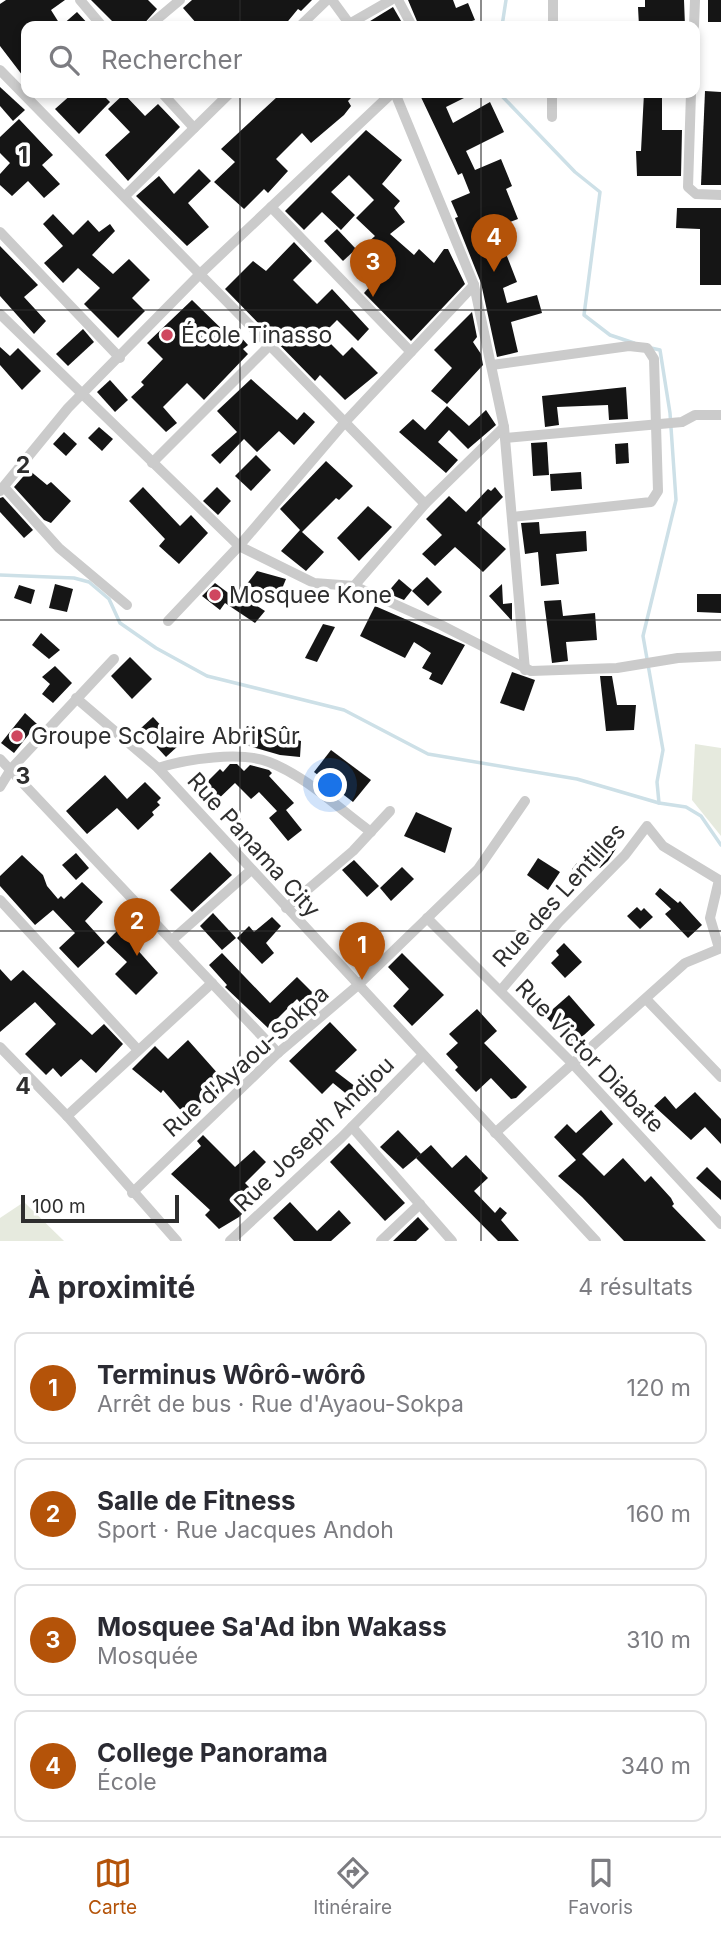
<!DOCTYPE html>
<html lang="fr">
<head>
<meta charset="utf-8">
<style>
  body { margin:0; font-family:Inter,sans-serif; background:#f7f7f7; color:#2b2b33 }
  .scale { position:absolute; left:21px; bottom:18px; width:158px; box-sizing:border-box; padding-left:7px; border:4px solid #2e2e2e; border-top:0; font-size:19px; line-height:24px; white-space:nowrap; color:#2e2e2e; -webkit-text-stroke:5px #fff; paint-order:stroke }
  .you { position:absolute; left:331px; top:786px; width:24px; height:24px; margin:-18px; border:5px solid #fff; border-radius:50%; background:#1a73e8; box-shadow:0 0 0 10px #1a73e833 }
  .badge { display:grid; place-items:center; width:46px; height:46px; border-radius:50%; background:#b45309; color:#fff; font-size:23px; font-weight:700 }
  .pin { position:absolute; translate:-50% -58px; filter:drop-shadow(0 2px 4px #0008) }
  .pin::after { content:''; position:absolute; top:37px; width:24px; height:21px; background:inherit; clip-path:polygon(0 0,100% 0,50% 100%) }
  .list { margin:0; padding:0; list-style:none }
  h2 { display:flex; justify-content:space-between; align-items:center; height:91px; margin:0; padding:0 28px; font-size:30px }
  h2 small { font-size:23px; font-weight:400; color:#7c7c81 }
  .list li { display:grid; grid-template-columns:46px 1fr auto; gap:21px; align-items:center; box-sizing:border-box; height:112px; margin:0 14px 14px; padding:0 14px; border:2px solid #e1e1e2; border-radius:14px }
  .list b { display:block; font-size:26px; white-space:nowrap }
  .list p { margin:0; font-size:23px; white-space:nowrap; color:#7c7c81 }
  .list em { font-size:23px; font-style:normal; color:#7c7c81 }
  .icon { flex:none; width:38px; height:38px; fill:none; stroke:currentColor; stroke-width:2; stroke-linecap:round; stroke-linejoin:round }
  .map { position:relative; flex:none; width:721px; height:1241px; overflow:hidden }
  .search { position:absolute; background:#fff; box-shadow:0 4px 10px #0003; left:21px; right:21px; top:21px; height:77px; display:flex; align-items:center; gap:18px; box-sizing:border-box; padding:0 24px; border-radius:14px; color:#7c7c81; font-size:26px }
  .sheet { height:595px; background:#fff }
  nav { display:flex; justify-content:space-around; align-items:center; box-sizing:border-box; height:98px; border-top:2px solid #e1e1e2; background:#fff; font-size:19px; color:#7c7c81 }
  nav a { display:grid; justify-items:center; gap:4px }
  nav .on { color:#b45309 }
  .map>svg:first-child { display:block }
  .green { fill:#e6eade }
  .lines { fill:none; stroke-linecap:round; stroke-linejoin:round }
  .stream { stroke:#cde0e7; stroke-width:3.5 }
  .building { fill:#151515 }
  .minor { stroke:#cbcbcb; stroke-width:10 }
  .grid { fill:none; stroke:#2e2e2e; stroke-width:2; stroke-opacity:0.55 }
  .poi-dot { fill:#cf475f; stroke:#fff; stroke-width:2.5 }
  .labels { text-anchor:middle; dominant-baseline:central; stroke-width:7; stroke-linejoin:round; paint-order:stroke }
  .poi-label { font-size:23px; fill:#2e2e2e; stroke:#fff; text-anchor:start }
  .street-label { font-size:23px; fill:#2e2e2e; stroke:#fff }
  .grid-label { font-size:23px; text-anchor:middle; font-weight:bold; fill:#2e2e2e; stroke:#fff; stroke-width:7; stroke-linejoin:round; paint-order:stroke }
</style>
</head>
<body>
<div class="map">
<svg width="721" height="1241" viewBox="0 0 721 1241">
  <rect width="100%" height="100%" fill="#fff"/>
  <g class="green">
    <polygon points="695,744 721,748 721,836 692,800"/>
    <polygon points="24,1202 64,1241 0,1241 0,1218"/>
  </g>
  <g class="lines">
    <g class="stream">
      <polyline points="502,26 506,0"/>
      <polyline points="499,93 575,172 600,192 584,315 610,335 634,343"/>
      <polyline points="651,348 660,350 670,413 676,500 643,636 663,750 657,782 659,803"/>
      <polyline points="0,575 74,578 89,582 109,599 120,623 156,648 207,676 344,710 428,754 577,779 659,803 686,807 701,816 721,845"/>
    </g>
  </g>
  <g class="building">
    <polygon points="6,0 65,0 51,10 61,26 77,12 90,26 26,26 26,80 0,46 0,4"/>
    <polygon points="91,0 148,0 157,9 142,26 117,26"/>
    <polygon points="192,0 312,0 301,11 298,9 284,26 203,26 200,22 197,24 183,8"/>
    <polygon points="408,0 453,0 456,8 468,3 475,20 457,26 419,26"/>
    <polygon points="645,0 684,0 685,26 639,26 638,7 645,7"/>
    <rect x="708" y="0" width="13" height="22"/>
    <polygon points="393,7 404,26 362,26"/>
    <polygon points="0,87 25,110 13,121 0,106"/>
    <polygon points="705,91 721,92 721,185 701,185"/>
    <polygon points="73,93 101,93 110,102 79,134 55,109"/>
    <polygon points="273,93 356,93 348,101 351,106 344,115 311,143 302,133 276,159 288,171 268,193 264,189 244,209 214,182 235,162 221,149 277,97"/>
    <polygon points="419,93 474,93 446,107 453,123 490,102 504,132 466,151 475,170 501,159 512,186 506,189 518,219 505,224 512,243 503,246 517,282 503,288 507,303 537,295 542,313 511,322 518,352 497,357 481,283 455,218 458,217 451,201 470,193 462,173 458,175"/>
    <polygon points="644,93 662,93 662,130 682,130 681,176 637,176 636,151 641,151"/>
    <polygon points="124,94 145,116 158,104 180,127 128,181 105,155 130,132 108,109"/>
    <polygon points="19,119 53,155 42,165 60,184 44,198 28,181 12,196 0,185 0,174 10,163 0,153 0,137"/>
    <polygon points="366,130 402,160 382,184 400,201 394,208 405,222 390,234 414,255 419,249 434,263 444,249 448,249 465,284 411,341 364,293 378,277 356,253 375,236 356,218 374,200 349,175 331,192 355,215 341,230 322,212 304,230 285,211"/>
    <polygon points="199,169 211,181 188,203 209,227 187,246 136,196 159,176 174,194"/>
    <polygon points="677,208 721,208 721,285 700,285 700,229 676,228"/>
    <polygon points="53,214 73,235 88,220 99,232 110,224 115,231 92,255 113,274 129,259 150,280 132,298 145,311 118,338 84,304 100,288 78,268 63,283 44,263 63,246 43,224"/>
    <polygon points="337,229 356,249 343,261 324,241"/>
    <polygon points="294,242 312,261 293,280 317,304 332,289 369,329 358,341 337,320 322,335 343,356 352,347 378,373 345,400 320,375 315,381 225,289 253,261 266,271"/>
    <polygon points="0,246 38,285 24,297 46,321 34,334 0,296"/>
    <polygon points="192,300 233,340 238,334 248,345 243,349 248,354 204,400 187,383 163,407 177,423 166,432 131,397 144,385 141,382 163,359 147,343"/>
    <polygon points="472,312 477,337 473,342 481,354 483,365 447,404 431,391 452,368 434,350"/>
    <polygon points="83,329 94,342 68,366 56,354"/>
    <polygon points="0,347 10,356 18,348 41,371 22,390 0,365"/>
    <polygon points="251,379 297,420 304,412 315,422 294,445 279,431 257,452 244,439 220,464 211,455 237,432 217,411"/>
    <polygon points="110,380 128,400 115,412 97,392"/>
    <polygon points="626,387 628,419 609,420 608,405 557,407 559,425 545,427 542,396"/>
    <polygon points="447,406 469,426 486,410 496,425 468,449 449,430 438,442 458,460 446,473 399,432 413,419 425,430"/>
    <polygon points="99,427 113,439 102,451 88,438"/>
    <polygon points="64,432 77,444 66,456 53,444"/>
    <polygon points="547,442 549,475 533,476 531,443"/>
    <polygon points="628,443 629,463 616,464 615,444"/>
    <polygon points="256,455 271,470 251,491 235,476"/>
    <polygon points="326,461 353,486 339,500 336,498 302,532 324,552 306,571 281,551 300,530 280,509"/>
    <polygon points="29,470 47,485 51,482 71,501 51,523 44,520 14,487"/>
    <polygon points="581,472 582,489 551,491 550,474"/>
    <polygon points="143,487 180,526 191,515 208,533 179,564 159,546 165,539 129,501"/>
    <polygon points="217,487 231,501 218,515 203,501"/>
    <polygon points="495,487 503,497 477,523 506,549 483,572 455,547 435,566 422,554 442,535 426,519 449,496 466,512 488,489 491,491"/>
    <polygon points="3,497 33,530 24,538 0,512 0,498"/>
    <polygon points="368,506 392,527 359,561 337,538"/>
    <polygon points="539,522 540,534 586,531 587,551 556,554 559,584 541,586 538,552 525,554 521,523"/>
    <polygon points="257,571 286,579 279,596 246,585"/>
    <polygon points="427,577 442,592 428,606 412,591"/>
    <polygon points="399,579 412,590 404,600 387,593"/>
    <polygon points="215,583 243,604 246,599 265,611 255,623 225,603 220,610 202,596"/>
    <polygon points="55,584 73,589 67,612 49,608"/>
    <polygon points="502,584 503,604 512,603 512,621 489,596"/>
    <polygon points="19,585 35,590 31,604 14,598"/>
    <polygon points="697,594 721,594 721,613 697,612"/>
    <polygon points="561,600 563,616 595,613 597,640 566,642 568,661 552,663 544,601"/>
    <polygon points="375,606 465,645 442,685 429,679 432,673 422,668 431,653 414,642 405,658 360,636"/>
    <polygon points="323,624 335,627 317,662 305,658"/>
    <polygon points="41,633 60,650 49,659 32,645"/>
    <polygon points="130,657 152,679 132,699 111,676"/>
    <polygon points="55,666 72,683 53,703 42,694 50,684 42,677"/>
    <polygon points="512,672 535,680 524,711 500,703"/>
    <polygon points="600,676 612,676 617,705 636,705 634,730 606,731"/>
    <polygon points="25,713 37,724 14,753 1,743"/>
    <polygon points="153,717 179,745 166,757 140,729"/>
    <polygon points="247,726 301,741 300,757 280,755 239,743"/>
    <polygon points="331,750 371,780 353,802 314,772"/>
    <polygon points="230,764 237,764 244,771 250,765 269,770 272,773 269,776 294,803 286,810 302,830 288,841 269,818 277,811 259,792 251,799 235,783 211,806 197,792 220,769 223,772"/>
    <polygon points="105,775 127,799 145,782 161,798 157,802 160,805 152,812 154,815 138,830 117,808 87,834 66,811"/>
    <polygon points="416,812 452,828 445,853 404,836"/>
    <polygon points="599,842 613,849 617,847 608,861 600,868 595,865 583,879 572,869 577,863 580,865 600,855 592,851"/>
    <polygon points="210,852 232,875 192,912 170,890"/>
    <polygon points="76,853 89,868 76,880 62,865"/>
    <polygon points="22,855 43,875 47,886 58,899 61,896 64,899 82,882 103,902 85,921 105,943 78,968 59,948 75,933 53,910 35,925 0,886 0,876"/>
    <polygon points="538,858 560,872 548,890 527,875"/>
    <polygon points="354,860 379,886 367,897 342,870"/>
    <polygon points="402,867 414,879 391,901 380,888"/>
    <polygon points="660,888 678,903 680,901 702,925 688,938 665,914 671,909 655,894"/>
    <polygon points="637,907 641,911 644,908 653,917 640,929 627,916"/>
    <polygon points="213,913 236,938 222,950 200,926"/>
    <polygon points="272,917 281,926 266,943 274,953 262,964 237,938 249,926 254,932"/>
    <polygon points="119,929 158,973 136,995 115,974 127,962 106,942"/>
    <polygon points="564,943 582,962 565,978 551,963 559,955 556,951"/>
    <polygon points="222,953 270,1003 297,977 320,1000 308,1011 297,999 268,1028 225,987 227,985 209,965"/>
    <polygon points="402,953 444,995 412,1026 393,1006 409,989 388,967"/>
    <polygon points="0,969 11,981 23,970 92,1035 104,1024 123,1044 96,1073 81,1059 61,1077 53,1068 46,1075 25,1054 56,1024 35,1002 0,1032"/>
    <polygon points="569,995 595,1025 573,1045 545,1016"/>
    <polygon points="477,1009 497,1031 484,1043 527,1087 516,1098 511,1099 491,1078 476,1092 455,1070 458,1067 446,1054 458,1043 449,1034"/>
    <polygon points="330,1022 357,1050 335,1071 356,1087 349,1096 333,1083 322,1094 289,1061"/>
    <polygon points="188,1040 228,1085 208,1103 204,1100 190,1113 188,1110 184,1114 163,1090 161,1093 132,1069 155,1046 168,1059"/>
    <polygon points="695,1092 721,1119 721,1144 705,1127 691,1140 654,1106 665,1096 676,1109"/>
    <polygon points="601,1110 613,1124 582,1154 604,1176 623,1158 645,1182 651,1176 671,1198 674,1204 672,1206 706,1241 624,1241 582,1197 558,1176 576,1160 554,1137 567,1124 576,1133"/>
    <polygon points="398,1130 421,1154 403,1169 380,1147"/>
    <polygon points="203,1135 235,1167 254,1150 266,1162 245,1183 259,1197 239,1217 219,1229 205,1215 210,1210 171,1174 201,1146 197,1141"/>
    <polygon points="349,1143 405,1203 385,1221 330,1162"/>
    <polygon points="431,1145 452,1168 466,1155 488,1178 474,1191 495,1213 500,1207 507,1213 501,1220 519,1241 498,1241 416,1158"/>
    <polygon points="707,1167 721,1181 721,1200 696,1178"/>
    <polygon points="290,1202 317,1231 339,1210 351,1223 331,1241 294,1241 273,1218"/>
    <polygon points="418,1217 429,1229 416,1241 393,1241"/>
  </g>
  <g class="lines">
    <g class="minor">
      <polyline points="80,0 102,26"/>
      <polyline points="332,0 351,26"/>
      <polyline points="398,0 412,26"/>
      <polyline points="349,24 391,0"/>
      <polyline points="149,26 180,0"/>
      <polyline points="300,26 327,0"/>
      <polyline points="553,26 553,0"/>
      <polyline points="694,26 695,0"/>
      <polyline points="0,70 425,504 504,427"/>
      <polyline points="162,93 194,128"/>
      <polyline points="395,93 474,285 504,427 525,670"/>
      <polyline points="691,93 688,187 696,194 721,195"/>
      <polyline points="552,117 552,93"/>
      <polyline points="125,196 230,93"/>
      <polyline points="271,207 411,352"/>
      <polyline points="0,232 120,358"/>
      <polyline points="0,314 239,546 314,583 354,586"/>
      <polyline points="492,365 629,346 647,348 654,359 658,491 651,502 512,517"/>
      <polyline points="505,438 682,422 695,415 721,415"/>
      <polyline points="152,463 268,347"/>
      <polyline points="4,487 59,548 127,605"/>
      <polyline points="0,491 68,408 199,275 392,93"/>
      <polyline points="425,504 354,586 441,625 531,671 617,668 678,658 721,656"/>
      <polyline points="168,621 239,546 345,422 474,285"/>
      <polyline points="76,698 158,768 596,1241"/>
      <polyline points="0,759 278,1053"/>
      <path d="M158,768C186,759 241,751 269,762C306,776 339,809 371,832"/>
      <polyline points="0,787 11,769 114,659"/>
      <polyline points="0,900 138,1050"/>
      <polyline points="286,908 353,851 390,811"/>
      <polyline points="427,918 573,1064 721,1224"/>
      <polyline points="172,940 250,871"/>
      <polyline points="501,990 559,922 625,855 647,826 663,846 719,880 710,918 719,948"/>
      <polyline points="646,999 721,1077"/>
      <polyline points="0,1047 67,1116 177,1241"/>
      <polyline points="67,1116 212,983"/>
      <polyline points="352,1127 452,1241"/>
      <polyline points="495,1133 685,963 721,948"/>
      <polyline points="132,1193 278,1053 357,986 478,869 525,801"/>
      <polyline points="230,1241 341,1138 423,1055"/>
      <polyline points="381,1241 420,1204"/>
    </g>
  </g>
  <path class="grid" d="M240,0V26M481,0V26M240,93V1241M481,93V1241M0,310H721M0,620H721M0,931H721"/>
  <g class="poi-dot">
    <circle cx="167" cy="335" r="7"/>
    <circle cx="215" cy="595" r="7"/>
    <circle cx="17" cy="736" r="7"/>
  </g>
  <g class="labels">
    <g class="poi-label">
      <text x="181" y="335">École Tinasso</text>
      <text x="229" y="595">Mosquee Kone</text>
      <text x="31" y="736">Groupe Scolaire Abri Sûr</text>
    </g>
    <g class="street-label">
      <text transform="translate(254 845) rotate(48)">Rue Panama City</text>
      <text transform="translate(559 895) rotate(-48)">Rue des Lentilles</text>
      <text transform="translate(590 1056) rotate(46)">Rue Victor Diabate</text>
      <text transform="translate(246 1061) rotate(-42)">Rue d'Ayaou-Sokpa</text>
      <text transform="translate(314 1134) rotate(-44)">Rue Joseph Andjou</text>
    </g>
  </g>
  <g class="grid-label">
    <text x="23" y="163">1</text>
    <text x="23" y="473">2</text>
    <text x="23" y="784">3</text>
    <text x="23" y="1094">4</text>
  </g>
</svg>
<div class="scale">100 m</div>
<div class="you"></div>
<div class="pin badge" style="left:362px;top:980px">1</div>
<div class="pin badge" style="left:137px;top:956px">2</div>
<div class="pin badge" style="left:373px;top:297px">3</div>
<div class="pin badge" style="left:494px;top:272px">4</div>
<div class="search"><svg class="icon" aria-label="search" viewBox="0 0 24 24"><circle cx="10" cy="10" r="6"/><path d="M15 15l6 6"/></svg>Rechercher</div>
</div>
<section class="sheet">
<h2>À proximité<small>4 résultats</small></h2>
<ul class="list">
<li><span class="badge">1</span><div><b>Terminus Wôrô-wôrô</b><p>Arrêt de bus · Rue d'Ayaou-Sokpa</p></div><em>120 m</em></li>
<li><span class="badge">2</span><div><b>Salle de Fitness</b><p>Sport · Rue Jacques Andoh</p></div><em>160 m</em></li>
<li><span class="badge">3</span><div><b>Mosquee Sa'Ad ibn Wakass</b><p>Mosquée</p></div><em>310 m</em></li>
<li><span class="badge">4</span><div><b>College Panorama</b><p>École</p></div><em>340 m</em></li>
</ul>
</section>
<nav>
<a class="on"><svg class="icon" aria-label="map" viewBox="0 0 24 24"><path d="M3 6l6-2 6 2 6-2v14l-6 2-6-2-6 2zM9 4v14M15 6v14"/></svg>Carte</a>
<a><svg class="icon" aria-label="directions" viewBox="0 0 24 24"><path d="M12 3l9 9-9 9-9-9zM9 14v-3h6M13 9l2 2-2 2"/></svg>Itinéraire</a>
<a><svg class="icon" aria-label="saved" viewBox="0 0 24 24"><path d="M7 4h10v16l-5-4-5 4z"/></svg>Favoris</a>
</nav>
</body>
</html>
